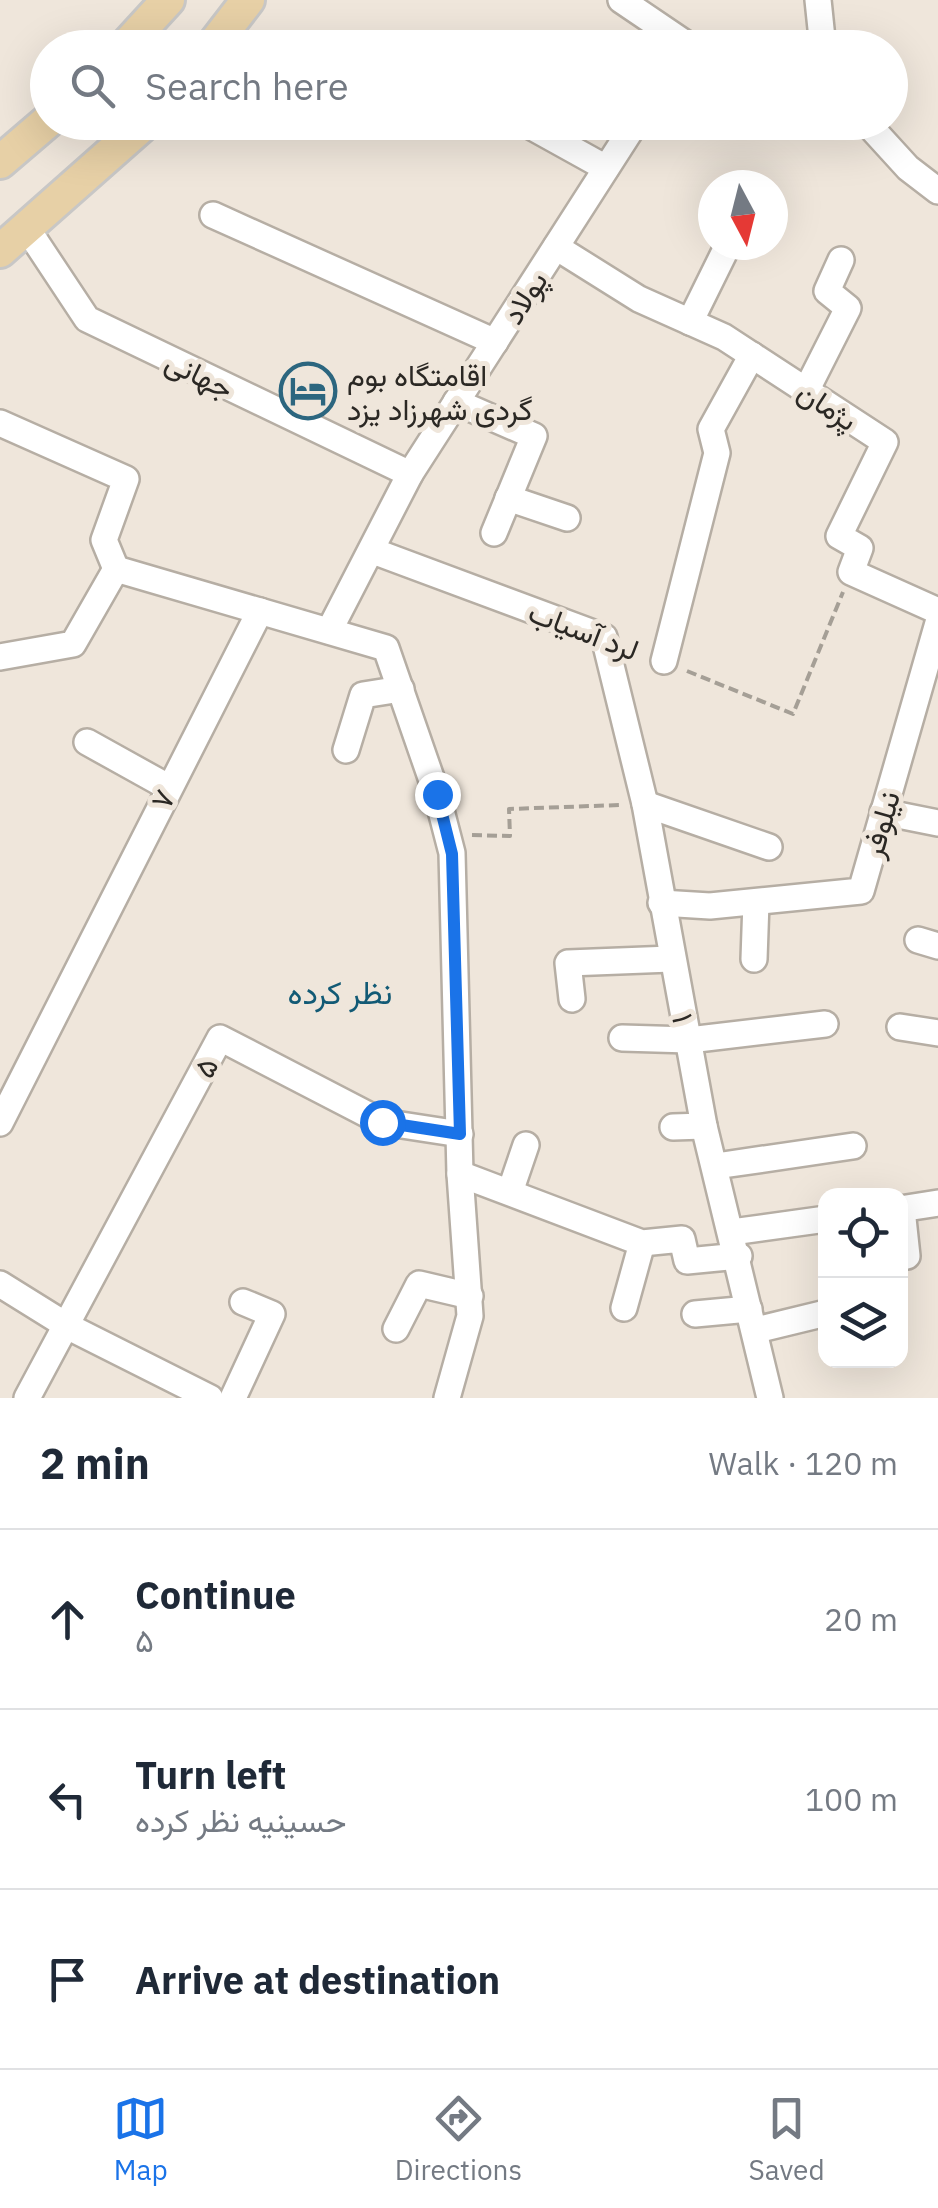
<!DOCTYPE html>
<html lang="en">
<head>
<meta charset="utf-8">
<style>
  body { margin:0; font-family:"IBM Plex Sans",Vazirmatn,sans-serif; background:#f6f6f7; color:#1f2937 }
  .controls { position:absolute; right:30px; bottom:30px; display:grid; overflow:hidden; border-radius:20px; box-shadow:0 10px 40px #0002 }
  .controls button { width:90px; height:90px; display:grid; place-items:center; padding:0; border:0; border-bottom:2px solid #e0e1e3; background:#fff; color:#1f2937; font:50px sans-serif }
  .compass { position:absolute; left:698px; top:170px; width:90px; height:90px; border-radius:50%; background:#fff; box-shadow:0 10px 40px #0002; rotate:173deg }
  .stop { position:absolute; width:30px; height:30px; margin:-22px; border:8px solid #1a73e8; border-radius:50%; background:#fff }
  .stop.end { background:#1a73e8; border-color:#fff; box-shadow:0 2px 10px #0008 }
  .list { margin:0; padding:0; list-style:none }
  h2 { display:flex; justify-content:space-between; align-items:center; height:130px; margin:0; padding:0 40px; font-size:42px }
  h2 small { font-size:32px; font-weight:400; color:#747a83 }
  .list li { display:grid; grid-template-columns:65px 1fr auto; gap:30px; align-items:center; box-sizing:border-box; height:180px; padding:0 40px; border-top:2px solid #e0e1e3 }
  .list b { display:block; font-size:38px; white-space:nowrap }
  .list p { margin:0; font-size:32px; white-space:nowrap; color:#747a83 }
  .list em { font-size:32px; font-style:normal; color:#747a83 }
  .icon { flex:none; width:55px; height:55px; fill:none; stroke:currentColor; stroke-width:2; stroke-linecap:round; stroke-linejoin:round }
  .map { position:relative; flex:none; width:938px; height:1398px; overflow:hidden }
  .search { position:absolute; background:#fff; box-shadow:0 10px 40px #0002; left:30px; right:30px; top:30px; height:110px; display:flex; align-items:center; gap:25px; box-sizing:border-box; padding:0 35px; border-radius:55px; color:#747a83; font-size:38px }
  .sheet { height:670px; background:#fff }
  nav { display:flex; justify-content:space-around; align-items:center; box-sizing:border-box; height:140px; border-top:2px solid #e0e1e3; background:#fff; font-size:28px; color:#747a83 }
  nav a { display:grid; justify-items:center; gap:5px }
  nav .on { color:#1a73e8 }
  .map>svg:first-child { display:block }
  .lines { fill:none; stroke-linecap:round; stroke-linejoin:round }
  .minor-casing { stroke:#b6aea4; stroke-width:30 }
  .major-casing { stroke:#c8c7c6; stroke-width:38 }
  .path { stroke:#a59f96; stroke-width:4; stroke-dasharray:10 5; stroke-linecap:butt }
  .minor { stroke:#fff; stroke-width:25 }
  .major { stroke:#e7d0a6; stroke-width:32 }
  .route { stroke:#1a73e8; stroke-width:12 }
  .labels { text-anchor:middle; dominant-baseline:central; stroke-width:10; stroke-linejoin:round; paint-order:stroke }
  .street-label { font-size:30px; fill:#2b2824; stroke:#efe6db }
  .poi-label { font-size:30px; fill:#2b2824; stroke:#efe6db; text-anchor:start }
  .neighbourhood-label { font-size:32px; fill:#125a75; stroke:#efe6db }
</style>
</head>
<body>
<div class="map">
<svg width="938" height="1398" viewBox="0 0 938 1398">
  <rect width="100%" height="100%" fill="#efe6db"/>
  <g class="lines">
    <g class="minor-casing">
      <g id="minor">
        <polyline points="621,0 686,44 684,48"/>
        <polyline points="818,0 823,48"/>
        <polyline points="523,122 606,168"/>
        <polyline points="866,122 908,168 938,191"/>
        <polyline points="213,215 495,342"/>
        <polyline points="28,230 87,319 410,474"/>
        <polyline points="556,247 639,299 724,337 885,442 839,536 860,548 851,572 938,611"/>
        <polyline points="690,322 728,245"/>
        <polyline points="806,391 848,308 827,291 841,260"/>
        <polyline points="456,402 534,436 494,533"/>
        <polyline points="0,423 126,479 104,540 116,569"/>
        <polyline points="508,498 567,518"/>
        <polyline points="373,551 604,637 645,804 704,1126 770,1398"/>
        <polyline points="116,569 386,648 437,795 452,853 460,1174 470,1316 447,1398"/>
        <polyline points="329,631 410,474 636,122"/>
        <polyline points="0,657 73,644 116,569"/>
        <polyline points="664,661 717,453 711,429 752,355"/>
        <polyline points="87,742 168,787"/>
        <polyline points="346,750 363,695 401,689"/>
        <polyline points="645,804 769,847"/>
        <polyline points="883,812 938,823"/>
        <polyline points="661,903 710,906 861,891 938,623"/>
        <polyline points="918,940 938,946"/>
        <polyline points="754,959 756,902"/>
        <polyline points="572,999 568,963 671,959"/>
        <polyline points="900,1027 938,1033"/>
        <polyline points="622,1038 689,1040 825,1024"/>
        <polyline points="0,1123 260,611"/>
        <polyline points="673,1127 704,1126"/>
        <polyline points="716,1166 853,1146"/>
        <polyline points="460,1174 642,1243 682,1239 687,1261 739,1256"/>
        <polyline points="510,1192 526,1145"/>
        <polyline points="900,1209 938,1203"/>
        <polyline points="902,1209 907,1256"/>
        <polyline points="732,1232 826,1219"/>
        <polyline points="0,1284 69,1327 210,1398"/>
        <polyline points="624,1308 642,1243"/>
        <polyline points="695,1314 749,1309"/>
        <polyline points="396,1329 419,1284 470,1296"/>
        <polyline points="756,1330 826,1313"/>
        <polyline points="27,1398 220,1038 382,1122 460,1134"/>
        <polyline points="233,1398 272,1314 243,1302"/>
      </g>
    </g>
    <g class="major-casing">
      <g id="major">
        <polyline points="124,48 168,0"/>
        <polyline points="211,48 248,0"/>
        <polyline points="0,162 48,121"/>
        <polyline points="0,251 146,122"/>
      </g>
    </g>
    <g class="path">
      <polyline points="687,671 793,714 843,592"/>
      <polyline points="472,835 510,836 509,809 620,805"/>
    </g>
    <use href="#minor" class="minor"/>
    <use href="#major" class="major"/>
  </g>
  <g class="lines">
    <polyline class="route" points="382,1122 460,1134 452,854 437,794"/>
  </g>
  <defs>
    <g id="hotel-ring" transform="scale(2.875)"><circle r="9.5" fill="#efe6db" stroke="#2c667f" stroke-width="1.5"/><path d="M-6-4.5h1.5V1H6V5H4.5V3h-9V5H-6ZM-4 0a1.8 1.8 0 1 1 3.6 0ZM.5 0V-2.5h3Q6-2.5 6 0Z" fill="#2c667f"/></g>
  </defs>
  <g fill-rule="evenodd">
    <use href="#hotel-ring" x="308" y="391"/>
  </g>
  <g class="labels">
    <g class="street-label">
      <text transform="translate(524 297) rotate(-57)">پولاد</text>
      <text transform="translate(200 374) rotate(26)">جهانی</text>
      <text transform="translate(828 405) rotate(33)">پژمان</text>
      <text transform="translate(584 630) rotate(21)">لرد آسیاب</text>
      <text transform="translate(162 799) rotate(-63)">۷</text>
      <text transform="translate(880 824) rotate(-74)">نیلوفر</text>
      <text transform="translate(684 1018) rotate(78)">۱</text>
      <text transform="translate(205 1067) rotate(-62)">۵</text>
    </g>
    <g class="poi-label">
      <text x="347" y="374">اقامتگاه بوم<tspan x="347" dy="34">گردی شهرزاد یزد</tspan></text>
    </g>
    <g class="neighbourhood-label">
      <text x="340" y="992">نظر کرده</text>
    </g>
  </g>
</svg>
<div class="controls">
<button><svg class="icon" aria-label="locate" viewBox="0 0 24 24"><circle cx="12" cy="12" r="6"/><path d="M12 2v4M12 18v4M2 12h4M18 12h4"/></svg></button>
<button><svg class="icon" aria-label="layers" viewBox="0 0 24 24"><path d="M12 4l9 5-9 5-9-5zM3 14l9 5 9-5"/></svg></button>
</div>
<svg class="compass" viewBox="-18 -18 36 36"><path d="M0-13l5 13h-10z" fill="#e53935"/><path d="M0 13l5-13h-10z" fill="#747a83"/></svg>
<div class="stop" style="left:382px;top:1122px"></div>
<div class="stop end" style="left:437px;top:794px"></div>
<div class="search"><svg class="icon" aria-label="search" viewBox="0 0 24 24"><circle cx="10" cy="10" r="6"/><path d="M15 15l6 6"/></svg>Search here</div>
</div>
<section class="sheet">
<h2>2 min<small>Walk · 120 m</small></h2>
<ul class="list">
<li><svg class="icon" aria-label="ahead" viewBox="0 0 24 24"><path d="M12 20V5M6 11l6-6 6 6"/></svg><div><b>Continue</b><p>۵</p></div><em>20 m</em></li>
<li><svg class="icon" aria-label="left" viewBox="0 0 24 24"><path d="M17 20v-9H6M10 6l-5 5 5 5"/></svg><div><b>Turn left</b><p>حسینیه نظر کرده</p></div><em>100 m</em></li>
<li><svg class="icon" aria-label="arrive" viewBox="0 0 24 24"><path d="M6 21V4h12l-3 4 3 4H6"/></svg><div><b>Arrive at destination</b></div></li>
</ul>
</section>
<nav>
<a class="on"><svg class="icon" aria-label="map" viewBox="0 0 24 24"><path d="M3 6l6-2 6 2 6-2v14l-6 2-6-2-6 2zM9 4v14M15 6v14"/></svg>Map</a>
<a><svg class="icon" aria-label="directions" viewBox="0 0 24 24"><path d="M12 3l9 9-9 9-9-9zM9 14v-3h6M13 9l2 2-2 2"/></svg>Directions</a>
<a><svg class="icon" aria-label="saved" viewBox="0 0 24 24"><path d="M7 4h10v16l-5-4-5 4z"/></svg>Saved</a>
</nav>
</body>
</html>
